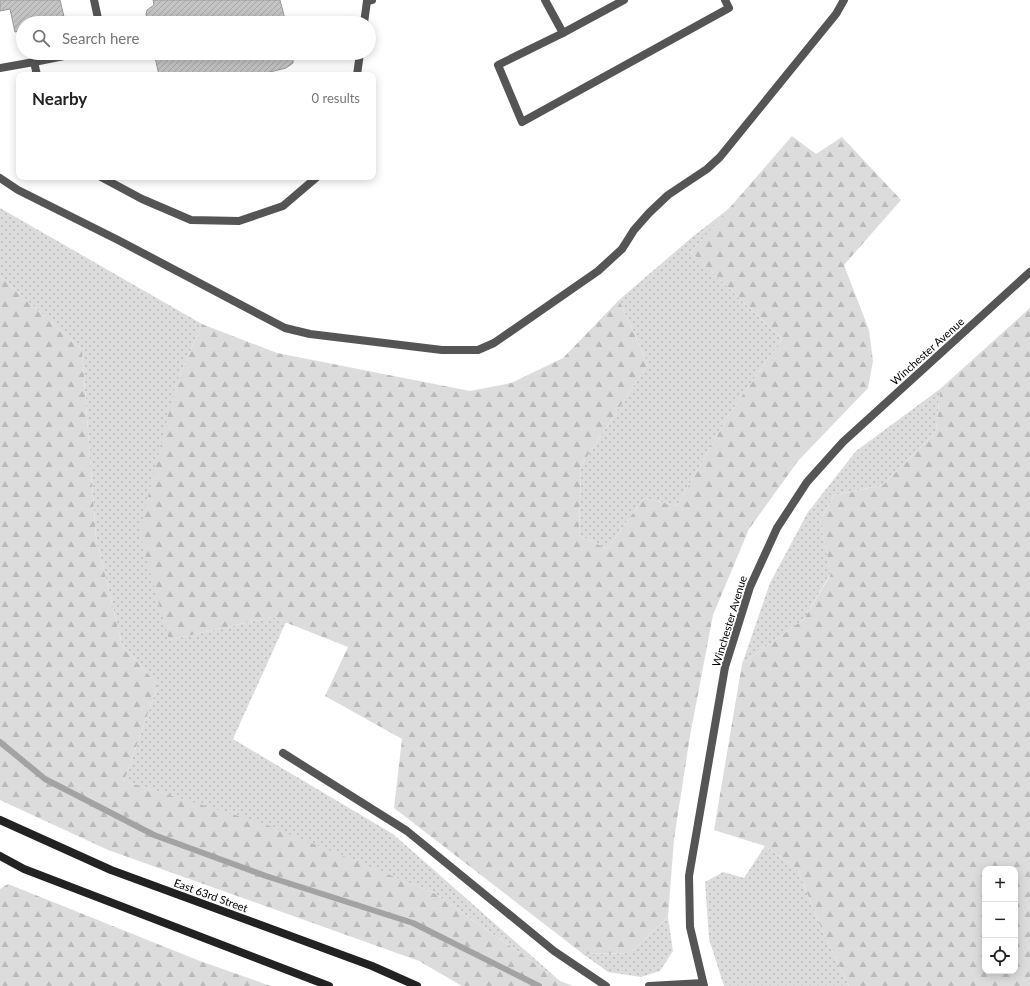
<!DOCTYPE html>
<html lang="en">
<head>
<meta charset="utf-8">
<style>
  body { margin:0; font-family:Lato,sans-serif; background:#f6f6f6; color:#222 }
  .controls { position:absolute; right:12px; bottom:12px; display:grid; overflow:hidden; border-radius:8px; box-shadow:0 2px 10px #0003 }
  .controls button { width:36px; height:36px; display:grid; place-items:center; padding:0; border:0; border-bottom:1px solid #e0e0e0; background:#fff; color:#222; font:20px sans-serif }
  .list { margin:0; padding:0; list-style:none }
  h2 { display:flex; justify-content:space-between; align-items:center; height:52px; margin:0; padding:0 16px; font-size:17px }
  h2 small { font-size:13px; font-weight:400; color:#767676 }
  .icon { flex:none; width:22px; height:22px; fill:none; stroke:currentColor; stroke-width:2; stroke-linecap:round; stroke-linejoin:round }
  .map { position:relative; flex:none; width:1030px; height:986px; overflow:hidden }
  .search { position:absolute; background:#fff; box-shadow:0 2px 10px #0003; left:16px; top:16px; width:360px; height:44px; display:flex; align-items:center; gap:10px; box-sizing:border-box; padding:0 14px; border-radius:22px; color:#767676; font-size:15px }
  .panel { position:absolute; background:#fff; box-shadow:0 2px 10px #0003; left:16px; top:72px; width:360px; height:108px; border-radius:8px }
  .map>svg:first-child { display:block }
  .grass { fill:url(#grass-dots) }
  .forest { fill:url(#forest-firs); fill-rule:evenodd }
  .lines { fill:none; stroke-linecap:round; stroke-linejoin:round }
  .stream { stroke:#a3a3a3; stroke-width:6 }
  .building { fill:url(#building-hatch); stroke:#999 }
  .lane { stroke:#555; stroke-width:8 }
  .street { stroke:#555; stroke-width:8 }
  .secondary { stroke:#222; stroke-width:8 }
  .labels { text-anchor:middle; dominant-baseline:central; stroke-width:3.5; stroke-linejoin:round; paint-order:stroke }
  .street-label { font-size:11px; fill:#000; stroke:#fff }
</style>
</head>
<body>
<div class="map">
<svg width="1030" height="986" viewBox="0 0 1030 986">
  <defs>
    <pattern id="grass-dots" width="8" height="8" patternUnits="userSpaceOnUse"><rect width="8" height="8" fill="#dcdcdc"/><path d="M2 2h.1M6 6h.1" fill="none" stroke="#bbb" stroke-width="1.8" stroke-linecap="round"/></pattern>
    <pattern id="forest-firs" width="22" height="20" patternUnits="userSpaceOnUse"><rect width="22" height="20" fill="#dcdcdc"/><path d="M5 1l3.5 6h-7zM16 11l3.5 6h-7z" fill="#bbb"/></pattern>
    <pattern id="building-hatch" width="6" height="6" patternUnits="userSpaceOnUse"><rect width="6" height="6" fill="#c4c4c4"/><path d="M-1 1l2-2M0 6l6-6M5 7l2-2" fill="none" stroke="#a7a7a7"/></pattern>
  </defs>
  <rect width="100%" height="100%" fill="#fff"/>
  <g class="grass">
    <polygon points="732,206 691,252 782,339 730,413 677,506 644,498 607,549 579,535 581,466 648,364 619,300 691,238"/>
    <polygon points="0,208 202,324 175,387 169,640 272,617 286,622 233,739 393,834 560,981 434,893 267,826 124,781 158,685 122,645 96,537 82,350 0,276"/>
    <polygon points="940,389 936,432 883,485 834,495 820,521 831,573 804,619 742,664 770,583 808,512 856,451"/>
    <polygon points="765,846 798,870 822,930 849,986 724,986 709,939 705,882 723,872 744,878"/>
    <polygon points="668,917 673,951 660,971 641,977 608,972 583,954 630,953"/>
  </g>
  <g class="forest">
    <polygon points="792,136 816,154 842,137 901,200 844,265 869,330 873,361 868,388 798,461 749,529 713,615 690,736 674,839 668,917 630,953 583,954 394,808 402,739 325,696 348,647 272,617 169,640 139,533 175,387 202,324 277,353 470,391 511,383 563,358 619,300 648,364 581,466 579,535 607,549 644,498 677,506 730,413 782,339 691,252"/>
    <polygon points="0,276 82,350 96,537 122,645 158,685 124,781 267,825 434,893 560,981 573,986 462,986 419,961 108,850 0,800"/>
    <path d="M1030,308V986H849L822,930L798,870L765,846L714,830L742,664L804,619L831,574L820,521L834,495L883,485L936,432L940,389ZM985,869H1015V971H985Z"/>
    <polygon points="8,884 200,961 271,986 0,986 0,889"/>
  </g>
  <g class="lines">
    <polyline class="stream" points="0,742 45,779 154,835 266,876 413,923 539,986"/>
  </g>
  <g class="building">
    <polygon points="0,0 60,0 65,21 23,23 23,30 15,32 10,9 0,11"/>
    <polygon points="153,0 280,0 286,23 148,23 146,14 147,10 154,5"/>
    <polygon points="154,53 292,53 293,56 293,63 286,68 258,75 159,75"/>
  </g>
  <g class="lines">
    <g class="lane">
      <polyline points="94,0 99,23"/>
      <polyline points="545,0 563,33 498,65 522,122 729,8 725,0"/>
      <polyline points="364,23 367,1"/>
      <polyline points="563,33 624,0"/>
      <polyline points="34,62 79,53"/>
      <polyline points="0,68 34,62 37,75"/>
      <polyline points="357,75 360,53"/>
      <polyline points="101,177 142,199 191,220 239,221 283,206 317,177"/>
      <polyline points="0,178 18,190 118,240 285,328 310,334 442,350 478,350 494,343 598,271 622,249 634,230 649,213 668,195 707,169 720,157 836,14 844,0"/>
      <polyline points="283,753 407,831 554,951 606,986"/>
      <polyline points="649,986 703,983"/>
    </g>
    <g class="street">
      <polyline points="367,1 372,0"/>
      <polyline points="704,986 690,927 689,876 725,667 750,587 777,528 807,482 843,442 1030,272"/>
    </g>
    <g class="secondary">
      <polyline points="0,820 111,870 372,966 417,986"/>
      <polyline points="0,856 24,869 329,986"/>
    </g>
  </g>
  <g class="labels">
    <g class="street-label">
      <text transform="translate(927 351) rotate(-42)">Winchester Avenue</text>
      <text transform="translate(729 621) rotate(-73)">Winchester Avenue</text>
      <text transform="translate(211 895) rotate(20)">East 63rd Street</text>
    </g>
  </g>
</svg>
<div class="controls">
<button>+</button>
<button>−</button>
<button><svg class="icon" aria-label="locate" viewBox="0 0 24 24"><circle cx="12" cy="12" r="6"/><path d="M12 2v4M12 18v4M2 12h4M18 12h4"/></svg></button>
</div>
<div class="search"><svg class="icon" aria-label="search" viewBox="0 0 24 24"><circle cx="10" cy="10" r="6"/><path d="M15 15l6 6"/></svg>Search here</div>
<section class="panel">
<h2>Nearby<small>0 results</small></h2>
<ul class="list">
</ul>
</section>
</div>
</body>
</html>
